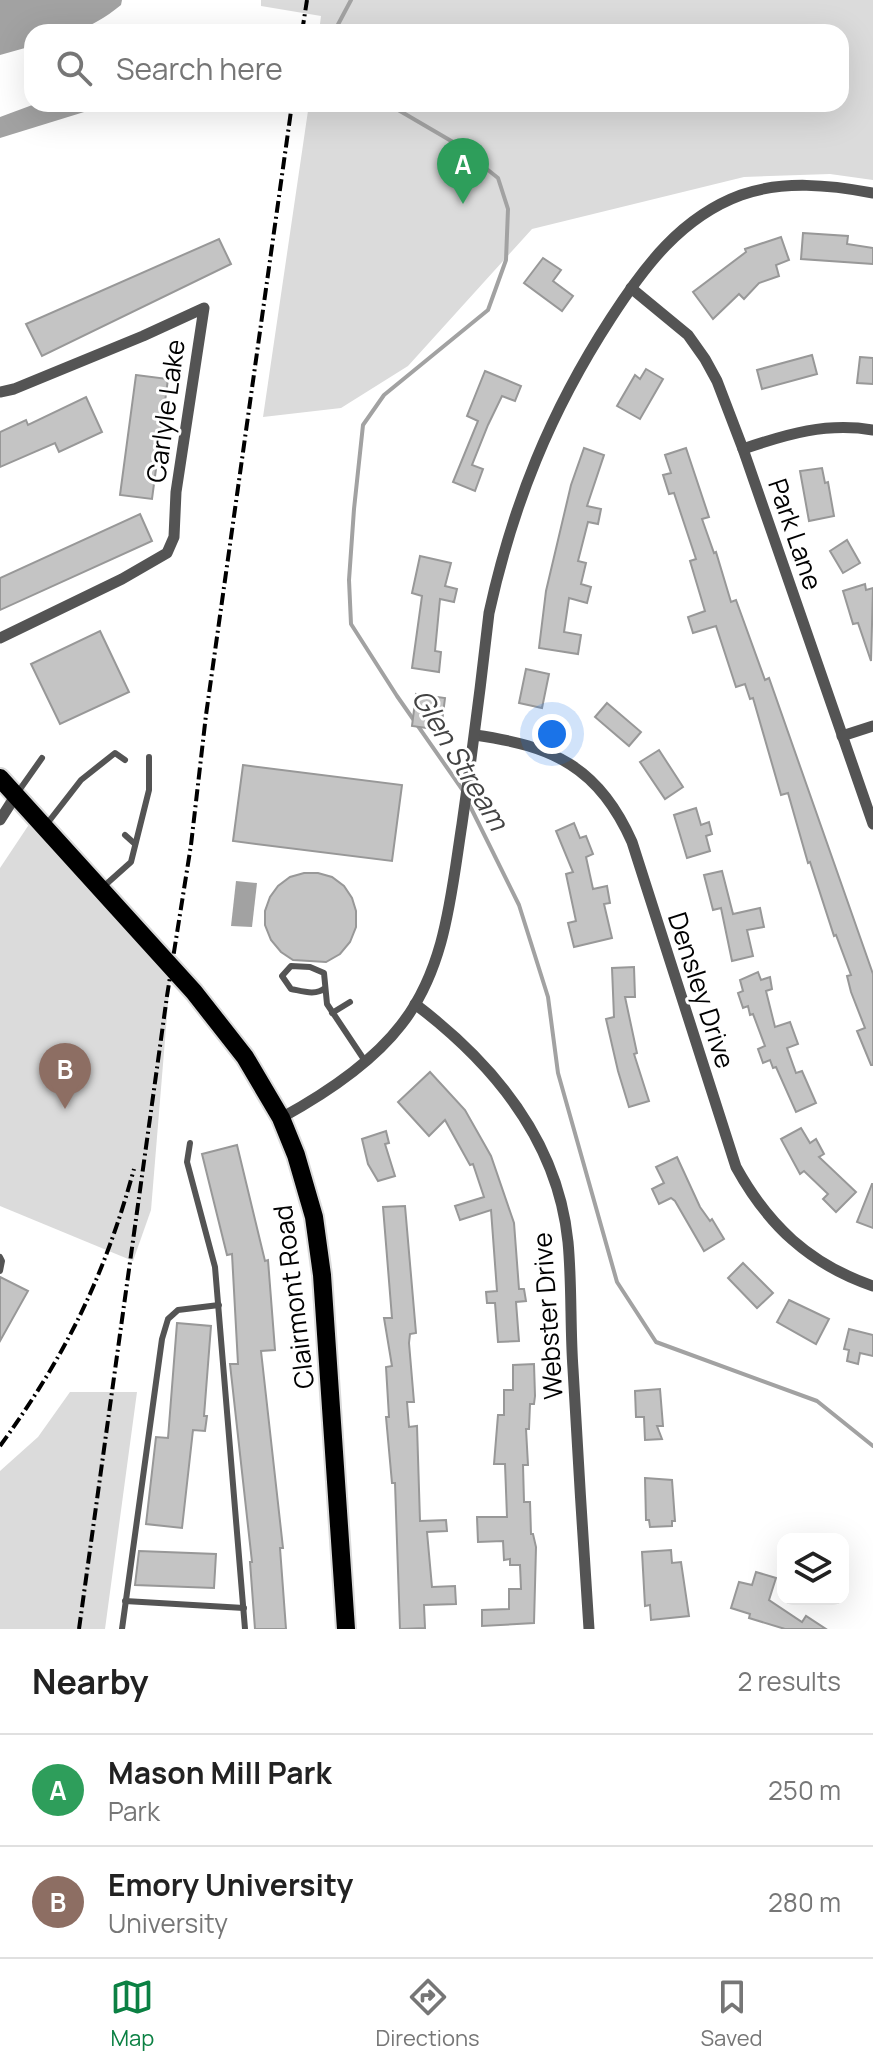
<!DOCTYPE html>
<html lang="en">
<head>
<meta charset="utf-8">
<style>
  body { margin:0; font-family:Manrope,sans-serif; background:#f6f6f6; color:#222 }
  .controls { position:absolute; right:24px; bottom:24px; display:grid; overflow:hidden; border-radius:16px; box-shadow:0 8px 32px #0002 }
  .controls button { width:72px; height:72px; display:grid; place-items:center; padding:0; border:0; border-bottom:2px solid #e0e0e0; background:#fff; color:#222; font:40px sans-serif }
  .you { position:absolute; left:552px; top:734px; width:28px; height:28px; margin:-20px; border:6px solid #fff; border-radius:50%; background:#1a73e8; box-shadow:0 0 0 12px #1a73e833 }
  .badge { display:grid; place-items:center; width:52px; height:52px; border-radius:50%; background:#0b8043; color:#fff; font-size:26px; font-weight:700 }
  .pin { position:absolute; translate:-50% -66px; filter:drop-shadow(0 2px 4px #0008) }
  .pin::after { content:''; position:absolute; top:42px; width:28px; height:24px; background:inherit; clip-path:polygon(0 0,100% 0,50% 100%) }
  .list { margin:0; padding:0; list-style:none }
  h2 { display:flex; justify-content:space-between; align-items:center; height:104px; margin:0; padding:0 32px; font-size:34px }
  h2 small { font-size:26px; font-weight:400; color:#767676 }
  .list li { display:grid; grid-template-columns:52px 1fr auto; gap:24px; align-items:center; box-sizing:border-box; height:112px; padding:0 32px; border-top:2px solid #e0e0e0 }
  .list b { display:block; font-size:30px; white-space:nowrap }
  .list p { margin:0; font-size:26px; white-space:nowrap; color:#767676 }
  .list em { font-size:26px; font-style:normal; color:#767676 }
  .icon { flex:none; width:44px; height:44px; fill:none; stroke:currentColor; stroke-width:2; stroke-linecap:round; stroke-linejoin:round }
  .map { position:relative; flex:none; width:873px; height:1629px; overflow:hidden }
  .search { position:absolute; background:#fff; box-shadow:0 8px 32px #0002; left:24px; right:24px; top:24px; height:88px; display:flex; align-items:center; gap:20px; box-sizing:border-box; padding:0 28px; border-radius:24px; color:#767676; font-size:30px }
  .sheet { height:328px; background:#fff }
  nav { display:flex; justify-content:space-around; align-items:center; box-sizing:border-box; height:112px; border-top:2px solid #e0e0e0; background:#fff; font-size:22px; color:#767676 }
  nav a { display:grid; justify-items:center; gap:4px }
  nav .on { color:#0b8043 }
  .map>svg:first-child { display:block }
  .green { fill:#dbdbdb }
  .water { fill:#a2a2a2 }
  .lines { fill:none; stroke-linecap:round; stroke-linejoin:round }
  .stream { stroke:#a2a2a2; stroke-width:4 }
  .building { fill:#c4c4c4; stroke:#989898; stroke-width:2 }
  .primary-casing { stroke:#dbdbdb; stroke-width:22 }
  .service { stroke:#545454; stroke-width:6 }
  .minor { stroke:#545454; stroke-width:11 }
  .primary { stroke:#000; stroke-width:18 }
  .rail { stroke:#000; stroke-width:4; stroke-dasharray:12 4 2 4; stroke-linecap:butt }
  .labels { text-anchor:middle; dominant-baseline:central; stroke-width:6; stroke-linejoin:round; paint-order:stroke }
  .street-label { font-size:26px; fill:#000; stroke:#fff }
  .water-label { font-size:28px; font-style:italic; fill:#434343; stroke:#fff }
</style>
</head>
<body>
<div class="map">
<svg width="873" height="1629" viewBox="0 0 873 1629">
  <rect width="100%" height="100%" fill="#fff"/>
  <g class="green">
    <polygon points="261,0 873,0 873,180 830,174 744,177 532,229 408,366 341,408 263,417 309,104 841,104 841,32 319,32 321,16 261,6"/>
    <polygon points="34,817 171,967 151,1210 133,1261 0,1206 0,868"/>
    <polygon points="70,1392 137,1392 105,1629 0,1629 0,1471 38,1437"/>
  </g>
  <g class="water">
    <path d="M0,0H122L121,5C87,32 75,32 32,32V46L0,55Z"/>
    <polygon points="35,104 110,104 0,138 0,117"/>
    <polygon points="236,881 257,883 252,927 231,926"/>
  </g>
  <g class="lines">
    <g class="stream">
      <polyline points="334,32 351,0"/>
      <polyline points="388,104 453,142 498,178 508,209 506,260 488,310 384,395 363,425 354,509 349,580 351,624 397,696 464,792"/>
      <polyline points="469,804 519,905 548,997 558,1073 617,1282 656,1342 817,1401 873,1446"/>
    </g>
  </g>
  <g class="building">
    <polygon points="803,233 848,236 847,244 873,248 873,264 801,259"/>
    <polygon points="781,237 789,260 776,265 779,276 759,283 744,299 739,294 713,319 693,292 746,252 745,249"/>
    <polygon points="219,239 231,264 42,356 26,324"/>
    <polygon points="543,258 561,270 553,281 573,296 562,311 524,283"/>
    <polygon points="812,355 817,374 762,389 757,370"/>
    <polygon points="860,357 873,358 873,384 857,383"/>
    <polygon points="646,369 663,379 640,419 617,406 635,375 640,379"/>
    <polygon points="485,371 521,386 515,401 502,396 488,425 472,465 483,469 475,491 453,482 478,421 467,416"/>
    <polygon points="136,375 168,379 152,499 120,495"/>
    <polygon points="86,397 102,432 59,452 55,443 0,467 0,432 26,420 28,425"/>
    <polygon points="584,448 604,455 587,506 601,509 598,524 588,522 578,561 586,563 581,584 591,587 587,603 569,598 564,632 581,635 578,654 539,648 546,591 571,485"/>
    <polygon points="686,448 709,517 702,519 714,553 716,552 731,602 736,600 765,680 769,678 873,974 873,1065 871,1065 857,1031 865,1028 851,992 847,976 851,975 836,935 834,936 810,862 808,863 788,793 781,795 753,698 750,699 745,684 736,687 716,626 693,633 688,617 705,611 690,561 696,559 674,493 669,494 663,475 671,473 665,455"/>
    <polygon points="822,468 825,483 828,482 834,516 809,521 800,471"/>
    <polygon points="140,514 152,541 0,610 0,578"/>
    <polygon points="847,540 860,563 843,573 830,551"/>
    <polygon points="420,556 451,563 445,586 457,589 454,602 440,599 435,651 441,652 439,672 412,668 422,596 412,593"/>
    <polygon points="865,584 866,590 873,588 871,661 858,623 853,624 843,591"/>
    <polygon points="100,631 129,692 60,724 31,664"/>
    <polygon points="526,669 549,674 542,708 519,703"/>
    <polygon points="416,694 445,698 441,730 412,726"/>
    <polygon points="607,703 641,732 629,746 595,717"/>
    <polygon points="659,750 683,787 665,799 640,762"/>
    <polygon points="243,765 402,785 392,861 233,841"/>
    <polygon points="696,808 701,825 709,822 712,834 706,836 710,851 687,858 674,815"/>
    <polygon points="574,823 580,838 586,836 593,854 586,857 593,889 607,886 610,903 604,904 612,938 574,947 568,923 576,921 566,874 573,872 556,831"/>
    <polygon points="722,871 733,914 760,908 764,927 747,930 753,956 732,961 721,908 713,910 704,875"/>
    <polygon points="304,873 318,873 332,877 344,886 352,898 356,911 356,927 350,942 340,954 326,962 293,960 281,952 271,940 265,925 265,911 270,897 278,886 290,877"/>
    <polygon points="634,967 635,997 625,997 637,1053 634,1054 649,1101 629,1107 618,1071 606,1019 614,1017 612,968"/>
    <polygon points="758,972 761,980 770,977 772,989 766,991 775,1027 790,1022 798,1044 787,1048 796,1073 802,1071 816,1103 796,1112 776,1067 773,1068 770,1060 763,1063 758,1049 765,1046 753,1014 750,1015 748,1006 743,1008 738,993 743,991 740,980"/>
    <polygon points="430,1072 465,1110 491,1156 514,1223 519,1289 524,1289 526,1301 516,1302 519,1341 498,1342 495,1303 487,1303 486,1292 497,1291 491,1210 460,1220 455,1206 484,1197 473,1164 470,1165 445,1120 429,1136 398,1102"/>
    <polygon points="801,1128 810,1143 816,1139 824,1154 819,1157 856,1192 836,1212 823,1199 828,1194 804,1171 800,1174 781,1139"/>
    <polygon points="386,1131 389,1143 385,1144 395,1176 378,1181 368,1164 362,1139"/>
    <polygon points="237,1145 265,1261 268,1260 275,1350 261,1351 283,1548 280,1548 286,1629 255,1629 250,1562 252,1562 230,1364 238,1364 232,1254 227,1255 202,1154"/>
    <polygon points="677,1157 700,1207 710,1221 712,1219 724,1239 704,1251 675,1201 671,1198 659,1204 652,1189 664,1183 656,1167"/>
    <polygon points="872,1184 873,1184 873,1228 857,1222"/>
    <polygon points="405,1206 416,1333 410,1334 409,1343 414,1402 407,1402 409,1427 417,1426 420,1521 446,1520 447,1531 427,1532 432,1587 455,1586 456,1604 424,1605 425,1628 400,1629 395,1483 392,1483 386,1417 389,1417 386,1367 392,1366 384,1318 392,1318 383,1207"/>
    <polygon points="743,1263 773,1293 757,1308 728,1278"/>
    <polygon points="0,1277 28,1291 0,1341"/>
    <polygon points="789,1300 829,1319 816,1344 777,1322"/>
    <polygon points="177,1323 211,1326 204,1416 207,1416 205,1431 193,1430 182,1528 146,1524 156,1437 168,1438"/>
    <polygon points="849,1329 873,1335 873,1356 860,1353 858,1364 847,1361 849,1350 844,1349"/>
    <polygon points="534,1364 535,1396 534,1404 530,1404 529,1429 526,1429 528,1465 523,1465 524,1502 530,1502 531,1534 533,1534 536,1547 534,1623 482,1626 482,1610 509,1609 509,1589 521,1589 520,1565 510,1565 510,1559 504,1560 503,1541 478,1542 477,1517 507,1517 505,1464 494,1464 498,1415 504,1415 504,1390 513,1390 513,1365"/>
    <polygon points="660,1389 663,1426 657,1426 662,1439 645,1440 644,1417 636,1417 635,1391"/>
    <polygon points="645,1478 672,1480 675,1521 672,1521 672,1526 650,1527 649,1520 646,1520"/>
    <polygon points="671,1550 672,1563 681,1562 689,1616 651,1620 650,1605 645,1606 642,1552"/>
    <polygon points="139,1551 216,1554 214,1588 135,1585"/>
    <polygon points="756,1572 776,1578 769,1600 802,1622 806,1616 826,1629 785,1629 749,1618 750,1614 731,1608 739,1582 752,1585"/>
  </g>
  <g class="lines">
    <g class="primary-casing">
      <polyline id="primary" points="0,778 194,992 245,1057 281,1118 296,1155 314,1217 322,1275 346,1629"/>
    </g>
    <g class="service">
      <polyline points="18,792 42,758"/>
      <polyline points="46,825 81,780 115,753 125,760"/>
      <polyline points="125,835 135,844"/>
      <polyline points="103,887 131,862 149,790 149,757"/>
      <path d="M325,988C316,996 302,991 291,989L282,976L291,966L310,967L324,973L327,1004L365,1061"/>
      <polyline points="332,1013 350,1002"/>
      <polyline points="190,1143 187,1162 215,1267 245,1629"/>
      <polyline points="0,1257 2,1261 0,1271"/>
      <polyline points="125,1601 244,1608"/>
      <polyline points="122,1629 162,1339 168,1319 178,1310 219,1305"/>
    </g>
    <g class="minor">
      <polyline points="631,288 688,335 705,359 717,381 743,449 873,824"/>
      <polyline points="0,392 14,389 143,336 204,308 176,492 174,537 167,553 122,579 0,638"/>
      <path d="M743,449C787,434 827,422 873,430"/>
      <path d="M475,735C553,746 599,767 632,842L736,1167C768,1225 809,1264 873,1286"/>
      <polyline points="842,736 873,726"/>
      <polyline points="0,820 16,795"/>
      <path d="M415,1004C493,1063 558,1141 568,1242C572,1284 570,1327 573,1369C578,1456 583,1542 589,1629"/>
      <path d="M281,1118C323,1095 371,1064 401,1025C446,968 451,894 462,824C472,754 481,684 489,613C513,504 550,412 611,318C644,267 681,217 741,195C783,180 830,185 873,193"/>
    </g>
    <use href="#primary" class="primary"/>
    <g class="rail">
      <polyline points="302,32 307,0"/>
      <path d="M0,1446C66,1355 104,1278 134,1169"/>
      <polyline points="79,1629 167,996 191,845 206,715 292,104"/>
    </g>
  </g>
  <g class="labels">
    <g class="street-label">
      <text transform="translate(165 411) rotate(-82)">Carlyle Lake</text>
      <text transform="translate(796 534) rotate(71)">Park Lane</text>
      <text transform="translate(702 990) rotate(72)">Densley Drive</text>
      <text transform="translate(293 1297) rotate(-97)">Clairmont Road</text>
      <text transform="translate(547 1316) rotate(-94)">Webster Drive</text>
    </g>
    <g class="water-label">
      <text transform="translate(461 759) rotate(59)">Glen Stream</text>
    </g>
  </g>
</svg>
<div class="controls">
<button><svg class="icon" aria-label="layers" viewBox="0 0 24 24"><path d="M12 4l9 5-9 5-9-5zM3 14l9 5 9-5"/></svg></button>
</div>
<div class="you"></div>
<div class="pin badge" style="left:463px;top:204px;background:#2e9e5b">A</div>
<div class="pin badge" style="left:65px;top:1109px;background:#8d6e63">B</div>
<div class="search"><svg class="icon" aria-label="search" viewBox="0 0 24 24"><circle cx="10" cy="10" r="6"/><path d="M15 15l6 6"/></svg>Search here</div>
</div>
<section class="sheet">
<h2>Nearby<small>2 results</small></h2>
<ul class="list">
<li><span class="badge" style="background:#2e9e5b">A</span><div><b>Mason Mill Park</b><p>Park</p></div><em>250 m</em></li>
<li><span class="badge" style="background:#8d6e63">B</span><div><b>Emory University</b><p>University</p></div><em>280 m</em></li>
</ul>
</section>
<nav>
<a class="on"><svg class="icon" aria-label="map" viewBox="0 0 24 24"><path d="M3 6l6-2 6 2 6-2v14l-6 2-6-2-6 2zM9 4v14M15 6v14"/></svg>Map</a>
<a><svg class="icon" aria-label="directions" viewBox="0 0 24 24"><path d="M12 3l9 9-9 9-9-9zM9 14v-3h6M13 9l2 2-2 2"/></svg>Directions</a>
<a><svg class="icon" aria-label="saved" viewBox="0 0 24 24"><path d="M7 4h10v16l-5-4-5 4z"/></svg>Saved</a>
</nav>
</body>
</html>
